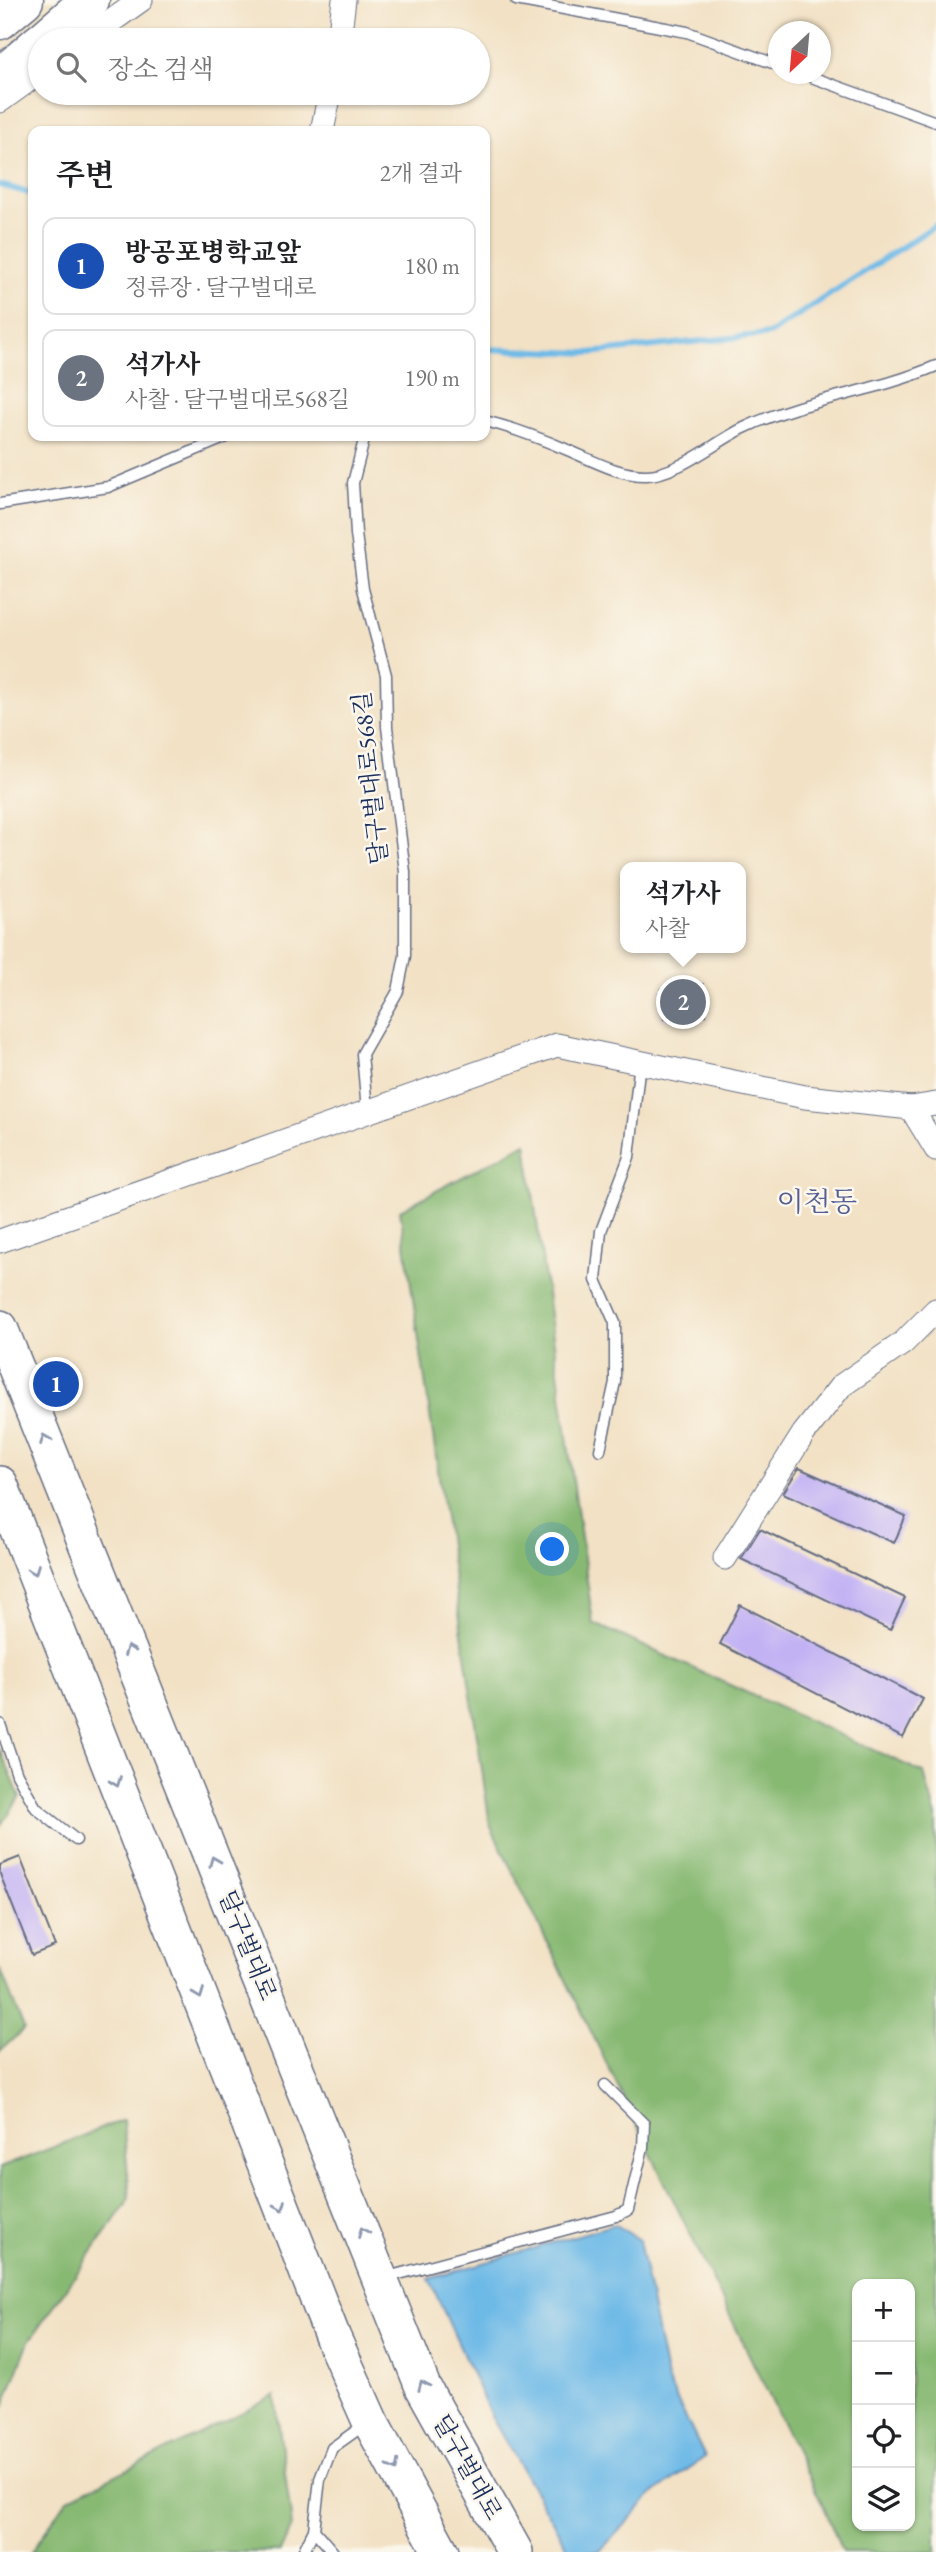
<!DOCTYPE html>
<html lang="ko">
<head>
<meta charset="utf-8">
<style>
  body { margin:0; font-family:"EB Garamond","Noto Serif KR",serif; background:#f6f6f6; color:#202124 }
  .controls { position:absolute; right:21px; bottom:21px; display:grid; overflow:hidden; border-radius:14px; box-shadow:0 2px 5px #0004 }
  .controls button { width:63px; height:63px; display:grid; place-items:center; padding:0; border:0; border-bottom:2px solid #e0e0e0; background:#fff; color:#202124; font:35px sans-serif }
  .compass { position:absolute; left:768px; top:21px; width:63px; height:63px; border-radius:50%; background:#fff; box-shadow:0 2px 5px #0004; rotate:206deg }
  .you { position:absolute; left:553px; top:1550px; width:24px; height:24px; margin:-18px; border:5px solid #fff; border-radius:50%; background:#1a73e8; box-shadow:0 0 0 10px #1a73e833 }
  .badge { display:grid; place-items:center; width:46px; height:46px; border-radius:50%; background:#b5179e; color:#fff; font-size:23px; font-weight:700 }
  .pin { position:absolute; translate:-50% -50%; border:4px solid #fff; box-shadow:0 2px 7px #0006 }
  .popup { position:absolute; left:620px; top:862px; width:126px; height:91px; box-sizing:border-box; display:grid; place-content:center; border-radius:14px; background:#fff; filter:drop-shadow(0 2px 5px #0005); font-size:23px; white-space:nowrap; color:#757577 }
  .popup b { font-size:26px; color:#202124 }
  .popup::after { content:''; position:absolute; left:50%; top:100%; margin-left:-14px; border:14px solid transparent; border-top-color:#fff }
  .list { margin:0; padding:0; list-style:none }
  h2 { display:flex; justify-content:space-between; align-items:center; height:91px; margin:0; padding:0 28px; font-size:30px }
  h2 small { font-size:23px; font-weight:400; color:#757577 }
  .list li { display:grid; grid-template-columns:46px 1fr auto; gap:21px; align-items:center; box-sizing:border-box; height:98px; margin:0 14px 14px; padding:0 14px; border:2px solid #e0e0e0; border-radius:14px }
  .list b { display:block; font-size:26px; white-space:nowrap }
  .list p { margin:0; font-size:23px; white-space:nowrap; color:#757577 }
  .list em { font-size:23px; font-style:normal; color:#757577 }
  .icon { flex:none; width:38px; height:38px; fill:none; stroke:currentColor; stroke-width:2; stroke-linecap:round; stroke-linejoin:round }
  .map { position:relative; flex:none; width:936px; height:2552px; overflow:hidden }
  .search { position:absolute; background:#fff; box-shadow:0 2px 5px #0004; left:28px; top:28px; width:462px; height:77px; display:flex; align-items:center; gap:18px; box-sizing:border-box; padding:0 24px; border-radius:38px; color:#757577; font-size:26px }
  .panel { position:absolute; background:#fff; box-shadow:0 2px 5px #0004; left:28px; top:126px; width:462px; height:315px; border-radius:14px }
  .map>svg:first-child { display:block }
  .forest { fill:#88b973; stroke:#527468; stroke-width:2; fill-rule:evenodd }
  .water { fill:#6ebae7; stroke:#4474a2; stroke-width:2 }
  .lines { fill:none; stroke-linecap:round; stroke-linejoin:round }
  .stream { stroke:#6ebae7; stroke-width:6 }
  .building { fill:#c2b2f4 }
  .lane-casing { stroke:#666d82; stroke-width:13 }
  .street-casing { stroke:#666d82; stroke-width:25 }
  .primary-casing { stroke:#666d82; stroke-width:38 }
  .highway-casing { stroke:#666d82; stroke-width:41 }
  .lane { stroke:#fff; stroke-width:10 }
  .street { stroke:#fff; stroke-width:23 }
  .primary { stroke:#fff; stroke-width:35 }
  .highway { stroke:#fff; stroke-width:38 }
  .oneway { stroke:#8d97ae }
  .labels { text-anchor:middle; dominant-baseline:central; stroke-width:5; stroke-linejoin:round; paint-order:stroke }
  .street-label { font-size:24px; fill:#1b2f5e; stroke:#fbf7ec }
  .quarter-label { font-size:28px; fill:#555d92; stroke:#fbf7ec }
</style>
</head>
<body>
<div class="map">
<svg width="936" height="2552" viewBox="0 0 936 2552">
  <rect width="100%" height="100%" fill="#fbf7ec"/>
  <filter id="ink" filterUnits="userSpaceOnUse"><feTurbulence type="fractalNoise" baseFrequency=".0143" numOctaves="2"/><feDisplacementMap in="SourceGraphic" scale="14" xChannelSelector="R" yChannelSelector="G"/><feConvolveMatrix kernelMatrix="1 2 1 2 8 2 1 2 1" color-interpolation-filters="sRGB"/></filter>
  <filter id="wash" filterUnits="userSpaceOnUse"><feTurbulence type="fractalNoise" baseFrequency=".00686" numOctaves="4" result="noise"/><feDisplacementMap in="SourceGraphic" scale="28" xChannelSelector="R" yChannelSelector="G"/><feGaussianBlur stdDeviation="1.57" result="paint"/><feColorMatrix in="noise" values="0 0 0 0 0 0 0 0 0 0 0 0 0 0 0 0 0 1.4 0 .05"/><feComposite in="paint" operator="in"/></filter>
  <g filter="url(#wash)">
    <rect width="100%" height="100%" fill="#f2e1c4"/>
    <g class="forest">
      <path d="M526,1143L593,1623L924,1773L936,1817V2552H842L825,2510L490,1825L400,1210ZM857,2284H910V2526H857Z"/>
      <polygon points="0,1749 20,1797 0,1826"/>
      <polygon points="0,1968 24,2029 0,2051"/>
      <polygon points="123,2120 130,2198 29,2341 0,2417 0,2168"/>
      <polygon points="275,2396 292,2526 280,2552 31,2552 68,2499"/>
    </g>
    <polygon class="water" points="615,2224 639,2240 667,2380 705,2457 653,2494 599,2552 570,2552 492,2418 429,2279"/>
    <g class="lines">
      <g class="stream">
        <polyline points="0,185 33,194"/>
        <polyline points="485,349 589,353 769,334 936,225"/>
      </g>
    </g>
    <g id="blocks">
      <g class="building">
        <polygon points="703,984 706,1015 664,1019 661,989"/>
        <polygon points="799,1468 906,1516 894,1543 783,1493"/>
        <polygon points="760,1529 905,1598 890,1630 741,1559"/>
        <polygon points="740,1605 923,1699 903,1738 720,1644"/>
        <polygon points="20,1857 55,1946 32,1955 0,1874 0,1865"/>
      </g>
    </g>
  </g>
  <g filter="url(#ink)">
    <use href="#blocks" fill-opacity="0" stroke="#666d82" stroke-width="2"/>
    <g class="lines">
      <g class="lane-casing">
        <g id="lane">
          <polyline points="516,0 687,32 778,65"/>
          <polyline points="803,74 936,122"/>
          <path d="M485,421C514,428 542,439 570,451C594,461 618,475 645,475C676,476 718,440 744,428C806,398 874,393 936,366"/>
          <polyline points="365,436 353,483 356,534 363,589 386,675 387,727 405,872 405,956 398,991 362,1054 367,1110"/>
          <polyline points="0,504 108,487 229,436"/>
          <polyline points="600,1450 615,1382 615,1323 596,1280 601,1231 629,1157 640,1062"/>
          <polyline points="0,1724 17,1774 36,1808 76,1840"/>
          <polyline points="384,2278 616,2216 628,2210 643,2147 644,2124 605,2085"/>
          <polyline points="314,2530 333,2552"/>
          <polyline points="303,2552 314,2530 320,2479 332,2448 367,2423"/>
        </g>
      </g>
      <g class="street-casing">
        <g id="street">
          <polyline points="85,40 141,0"/>
          <polyline points="339,40 344,0"/>
          <polyline points="0,101 40,72"/>
          <polyline points="322,131 330,93"/>
          <polyline points="911,1108 936,1149"/>
          <polyline points="0,1241 557,1045 805,1097 911,1108 936,1104"/>
          <polyline points="725,1558 804,1433 841,1386 903,1343 936,1310"/>
        </g>
      </g>
      <g class="primary-casing">
        <g id="primary">
          <polyline points="0,1328 423,2387 515,2552"/>
          <polyline points="0,1484 333,2338 370,2421 441,2552"/>
        </g>
      </g>
      <g class="highway-casing">
        <g id="highway">
          <polyline points="0,20 24,0"/>
          <polyline points="44,40 90,0"/>
          <polyline points="0,78 40,43"/>
        </g>
      </g>
      <use href="#lane" class="lane"/>
      <use href="#street" class="street"/>
      <use href="#primary" class="primary"/>
      <use href="#highway" class="highway"/>
    </g>
    <defs><path id="oneway-chevron" d="M-2-3.5L2.5 0L-2 3.5" fill="none" stroke-width="1.6" stroke-linecap="round" stroke-linejoin="round" transform="scale(1.75)"/></defs>
    <g class="oneway">
      <use href="#oneway-chevron" transform="translate(45 1439) rotate(-112)"/>
      <use href="#oneway-chevron" transform="translate(34 1570) rotate(69)"/>
      <use href="#oneway-chevron" transform="translate(129 1650) rotate(-112)"/>
      <use href="#oneway-chevron" transform="translate(116 1782) rotate(69)"/>
      <use href="#oneway-chevron" transform="translate(214 1861) rotate(-112)"/>
      <use href="#oneway-chevron" transform="translate(199 1994) rotate(69)"/>
      <use href="#oneway-chevron" transform="translate(281 2206) rotate(69)"/>
      <use href="#oneway-chevron" transform="translate(363 2232) rotate(-112)"/>
      <use href="#oneway-chevron" transform="translate(423 2385) rotate(-114)"/>
      <use href="#oneway-chevron" transform="translate(394 2466) rotate(62)"/>
    </g>
  </g>
  <g class="labels">
    <g class="street-label">
      <text transform="translate(370 778) rotate(-96)">달구벌대로568길</text>
      <text transform="translate(248 1945) rotate(68)">달구벌대로</text>
      <text transform="translate(468 2467) rotate(61)">달구벌대로</text>
    </g>
    <g class="quarter-label">
      <text x="817" y="1201">이천동</text>
    </g>
  </g>
</svg>
<div class="controls">
<button>+</button>
<button>−</button>
<button><svg class="icon" aria-label="locate" viewBox="0 0 24 24"><circle cx="12" cy="12" r="6"/><path d="M12 2v4M12 18v4M2 12h4M18 12h4"/></svg></button>
<button><svg class="icon" aria-label="layers" viewBox="0 0 24 24"><path d="M12 4l9 5-9 5-9-5zM3 14l9 5 9-5"/></svg></button>
</div>
<svg class="compass" viewBox="-18 -18 36 36"><path d="M0-13l5 13h-10z" fill="#e53935"/><path d="M0 13l5-13h-10z" fill="#757577"/></svg>
<div class="you"></div>
<div class="pin badge" style="left:56px;top:1384px;background:#1a4fb4">1</div>
<div class="pin badge" style="left:683px;top:1002px;background:#6b7280">2</div>
<div class="popup"><b>석가사</b>사찰</div>
<div class="search"><svg class="icon" aria-label="search" viewBox="0 0 24 24"><circle cx="10" cy="10" r="6"/><path d="M15 15l6 6"/></svg>장소 검색</div>
<section class="panel">
<h2>주변<small>2개 결과</small></h2>
<ul class="list">
<li><span class="badge" style="background:#1a4fb4">1</span><div><b>방공포병학교앞</b><p>정류장 · 달구벌대로</p></div><em>180 m</em></li>
<li><span class="badge" style="background:#6b7280">2</span><div><b>석가사</b><p>사찰 · 달구벌대로568길</p></div><em>190 m</em></li>
</ul>
</section>
</div>
</body>
</html>
